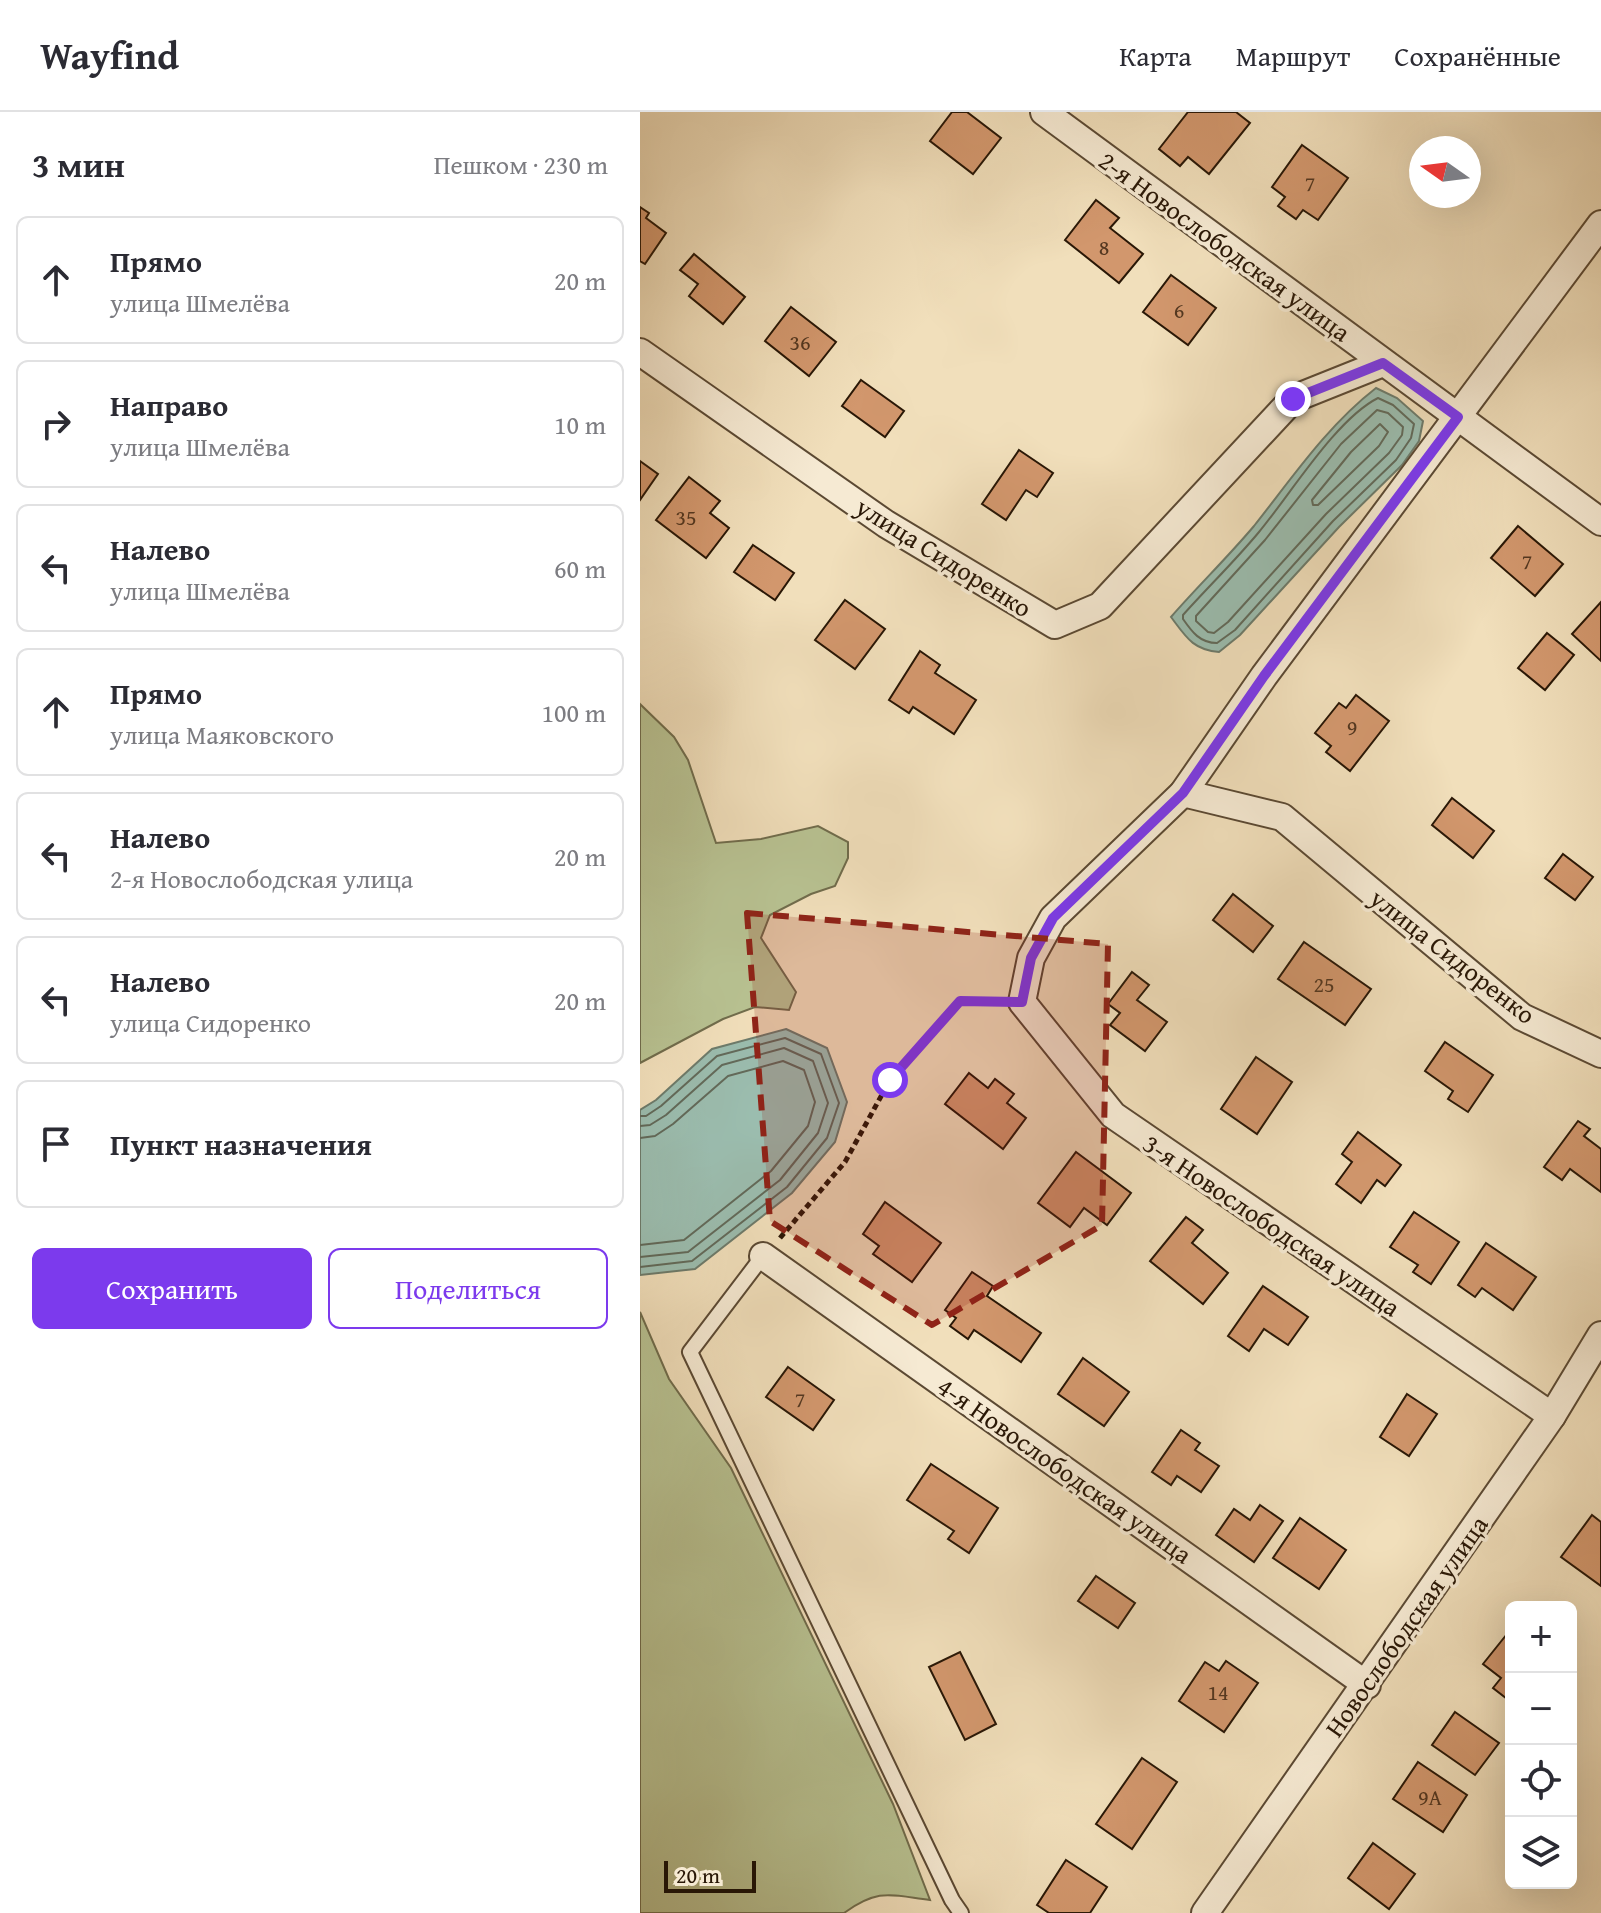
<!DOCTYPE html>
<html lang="ru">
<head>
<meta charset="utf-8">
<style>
  body { margin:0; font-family:"Gentium Book Plus",serif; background:#f2f2f3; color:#2b2b33 }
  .controls { position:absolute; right:24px; bottom:24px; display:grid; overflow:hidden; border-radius:12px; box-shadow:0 8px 32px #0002 }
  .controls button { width:72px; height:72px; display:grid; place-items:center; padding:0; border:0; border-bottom:2px solid #e1e1e2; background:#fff; color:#2b2b33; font:40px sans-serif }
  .compass { position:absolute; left:769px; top:24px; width:72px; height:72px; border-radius:50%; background:#fff; box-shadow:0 8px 32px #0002; rotate:284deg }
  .scale { position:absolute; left:24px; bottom:20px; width:92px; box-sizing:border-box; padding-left:8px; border:4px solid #291706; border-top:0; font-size:22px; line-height:28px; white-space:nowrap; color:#291706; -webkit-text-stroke:6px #f6ead3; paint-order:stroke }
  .stop { position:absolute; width:24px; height:24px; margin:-18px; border:6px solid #7c3aed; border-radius:50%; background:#fff }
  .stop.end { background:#7c3aed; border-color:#fff; box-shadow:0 2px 8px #0008 }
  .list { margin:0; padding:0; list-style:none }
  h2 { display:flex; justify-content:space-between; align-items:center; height:104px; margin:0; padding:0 32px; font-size:34px }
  h2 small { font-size:26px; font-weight:400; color:#7c7c81 }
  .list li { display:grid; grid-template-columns:52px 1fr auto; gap:24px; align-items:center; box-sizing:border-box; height:128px; margin:0 16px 16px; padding:0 16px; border:2px solid #e1e1e2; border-radius:12px }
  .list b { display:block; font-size:30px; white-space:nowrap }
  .list p { margin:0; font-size:26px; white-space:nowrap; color:#7c7c81 }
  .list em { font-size:26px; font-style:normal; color:#7c7c81 }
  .actions { display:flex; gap:16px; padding:24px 32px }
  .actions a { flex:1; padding:18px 0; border:2px solid #7c3aed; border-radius:12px; text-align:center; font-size:28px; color:#7c3aed }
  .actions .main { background:#7c3aed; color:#fff }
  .icon { flex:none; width:44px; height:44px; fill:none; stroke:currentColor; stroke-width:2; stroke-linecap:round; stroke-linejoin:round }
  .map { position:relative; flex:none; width:961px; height:1801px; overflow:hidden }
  header { display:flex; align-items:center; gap:48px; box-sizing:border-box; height:112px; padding:0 40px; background:#fff; border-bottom:2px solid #e1e1e2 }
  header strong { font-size:38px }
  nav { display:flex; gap:44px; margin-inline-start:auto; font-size:28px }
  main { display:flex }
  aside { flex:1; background:#fff }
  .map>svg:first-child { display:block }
  .green { fill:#b8c292; stroke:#706c4c; stroke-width:2 }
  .water { fill:#9bbdaf; stroke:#6d7b6b; stroke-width:2 }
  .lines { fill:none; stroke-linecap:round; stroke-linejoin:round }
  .shore { stroke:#626a5a; stroke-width:2 }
  .building { fill:#d2976d; stroke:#291706; stroke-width:2 }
  .service-casing { stroke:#5b4933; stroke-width:18 }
  .minor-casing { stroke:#5b4933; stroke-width:30 }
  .path { stroke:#291706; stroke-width:5; stroke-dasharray:6 4; stroke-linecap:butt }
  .service { stroke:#f6ead3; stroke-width:14 }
  .minor { stroke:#f6ead3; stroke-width:26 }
  .route { stroke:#7c3aed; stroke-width:10 }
  .marked { fill:#8f2418; fill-opacity:0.2; stroke:#8f2418; stroke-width:6; stroke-dasharray:16 10; stroke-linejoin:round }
  .labels { text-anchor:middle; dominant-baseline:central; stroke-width:7; stroke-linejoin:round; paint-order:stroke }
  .number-label { font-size:22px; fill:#533720 }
  .street-label { font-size:26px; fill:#291706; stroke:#f6ead3 }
</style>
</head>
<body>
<header>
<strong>Wayfind</strong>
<nav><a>Карта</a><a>Маршрут</a><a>Сохранённые</a></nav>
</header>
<main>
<aside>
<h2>3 мин<small>Пешком · 230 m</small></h2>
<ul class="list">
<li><svg class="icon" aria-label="ahead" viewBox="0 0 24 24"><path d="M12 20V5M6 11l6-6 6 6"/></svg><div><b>Прямо</b><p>улица Шмелёва</p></div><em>20 m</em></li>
<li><svg class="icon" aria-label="right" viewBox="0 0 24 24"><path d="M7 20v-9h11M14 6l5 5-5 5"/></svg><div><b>Направо</b><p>улица Шмелёва</p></div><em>10 m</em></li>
<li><svg class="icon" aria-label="left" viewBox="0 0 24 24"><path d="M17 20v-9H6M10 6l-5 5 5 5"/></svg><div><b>Налево</b><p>улица Шмелёва</p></div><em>60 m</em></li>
<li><svg class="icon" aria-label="ahead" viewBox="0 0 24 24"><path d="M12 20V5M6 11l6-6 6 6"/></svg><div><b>Прямо</b><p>улица Маяковского</p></div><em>100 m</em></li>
<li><svg class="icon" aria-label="left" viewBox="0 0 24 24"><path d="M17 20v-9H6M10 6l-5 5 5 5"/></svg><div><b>Налево</b><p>2-я Новослободская улица</p></div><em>20 m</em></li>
<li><svg class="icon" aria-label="left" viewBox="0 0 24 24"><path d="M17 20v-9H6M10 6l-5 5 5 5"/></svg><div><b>Налево</b><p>улица Сидоренко</p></div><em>20 m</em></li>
<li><svg class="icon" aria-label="arrive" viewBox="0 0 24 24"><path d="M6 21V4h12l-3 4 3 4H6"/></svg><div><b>Пункт назначения</b></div></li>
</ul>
<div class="actions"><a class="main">Сохранить</a><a>Поделиться</a></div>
</aside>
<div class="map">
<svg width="961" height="1801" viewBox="0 0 961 1801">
  <rect width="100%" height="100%" fill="#f1dfbb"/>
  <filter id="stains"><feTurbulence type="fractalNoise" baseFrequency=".0025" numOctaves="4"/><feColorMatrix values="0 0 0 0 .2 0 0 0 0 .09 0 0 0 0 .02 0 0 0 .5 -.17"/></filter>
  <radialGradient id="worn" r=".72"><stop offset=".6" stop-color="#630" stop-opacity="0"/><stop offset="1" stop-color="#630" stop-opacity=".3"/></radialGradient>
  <g class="green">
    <polygon points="0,592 34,625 48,648 76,731 121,727 178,714 208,730 208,746 195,774 171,782 130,803 121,826 156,880 149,898 115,895 83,907 0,951"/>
    <path d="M0,1200L29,1267L91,1356L253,1692L290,1788C250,1783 239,1776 204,1801H0Z"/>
  </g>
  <g class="water">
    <path d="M736,276L757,286L783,309L779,329L762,353L699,415L600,523L579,540C553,538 546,525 531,505C558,474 588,445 614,414C652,366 687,314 736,276Z"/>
    <polygon points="146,917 187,936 207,990 195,1030 152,1081 55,1157 0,1163 0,998 16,988 72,937"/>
  </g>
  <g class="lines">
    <g class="shore">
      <path d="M738,286L753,293L774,312L771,326L756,348L693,409L595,518L577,531C560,531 552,520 543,507V503C568,475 595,449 619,420C650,383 696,307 738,286Z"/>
      <polygon points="737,298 748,301 763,315 762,323 749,341 686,402 588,510 574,521 568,520 556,509 556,504 625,428 701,332"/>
      <polygon points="740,312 748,320 739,334 678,393 673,393 672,388 711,340"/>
      <polyline points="0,1004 6,1004 21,994 77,944 145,926 181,942 199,991 187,1026 147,1075 52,1149 0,1155"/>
      <polyline points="0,1014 10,1013 26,1003 82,953 144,936 173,949 188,991 178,1021 140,1068 48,1140 0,1145"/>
      <polyline points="0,1026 15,1024 33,1012 88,964 143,949 164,958 175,990 168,1014 131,1059 44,1128 0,1133"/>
    </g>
  </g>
  <g class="building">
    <polygon points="312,0 327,0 361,26 333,62 290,29"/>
    <polygon points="548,0 596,0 610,11 569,62 548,45 540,54 519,37"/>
    <polygon points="662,33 708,66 678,108 663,98 656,107 638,94 645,85 632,75"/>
    <polygon points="456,88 479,106 470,116 503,142 479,171 425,128"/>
    <polygon points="0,95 9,101 6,106 26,121 5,152 0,149"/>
    <polygon points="54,142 105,185 83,212 49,184 58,172 40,158"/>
    <polygon points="531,163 576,196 548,233 503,200"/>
    <polygon points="151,195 196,230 169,264 125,229"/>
    <polygon points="221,268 264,299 245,325 202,294"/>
    <polygon points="379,338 413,361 397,385 386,378 366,408 342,392"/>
    <polygon points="0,349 18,362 0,388"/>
    <polygon points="49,365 80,389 70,401 89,416 66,446 16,408"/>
    <polygon points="878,414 923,452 895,484 851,446"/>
    <polygon points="113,433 154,461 135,488 94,460"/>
    <polygon points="205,488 245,517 215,557 175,528"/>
    <polygon points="961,490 961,549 932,522"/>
    <polygon points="907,521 934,543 905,578 878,556"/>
    <polygon points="280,539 300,553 295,561 336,588 314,622 273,595 269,601 249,588"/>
    <polygon points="716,583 749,609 710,659 686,640 691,634 675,621 699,591 706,596"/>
    <polygon points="812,686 854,719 833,746 792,713"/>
    <polygon points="923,742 953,765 935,788 905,766"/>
    <polygon points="593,782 633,814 613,840 573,808"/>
    <polygon points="664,830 731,877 705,913 638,867"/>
    <polygon points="492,860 509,873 497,888 527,910 505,939 470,913 480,901 468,892"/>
    <polygon points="805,930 853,963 828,1000 808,987 813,979 785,959"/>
    <polygon points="616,945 652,970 617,1022 581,997"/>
    <polygon points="329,961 348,976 355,967 374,982 367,991 386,1006 363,1037 305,992"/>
    <polygon points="938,1009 950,1017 944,1024 961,1037 961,1080 930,1057 922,1068 904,1055"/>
    <polygon points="718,1020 761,1053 745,1074 737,1068 721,1091 696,1072 712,1050 702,1042"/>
    <polygon points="436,1040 491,1081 467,1113 444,1096 430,1115 398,1091"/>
    <polygon points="245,1090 301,1131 272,1170 233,1142 239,1134 223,1122"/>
    <polygon points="774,1100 819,1130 791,1172 773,1160 778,1153 750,1135"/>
    <polygon points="546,1105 563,1118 552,1131 588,1161 563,1192 510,1149"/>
    <polygon points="846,1131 896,1165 873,1198 842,1176 835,1185 818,1173"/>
    <polygon points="332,1160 353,1174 347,1184 401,1221 381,1250 334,1218 328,1227 310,1214 316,1206 305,1198"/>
    <polygon points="623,1174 668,1205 648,1233 624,1217 609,1239 588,1224"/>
    <polygon points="443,1246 489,1280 464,1314 418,1282"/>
    <polygon points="148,1255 194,1288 173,1318 126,1285"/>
    <polygon points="767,1282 797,1302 769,1344 740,1325"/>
    <polygon points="541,1318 560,1331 555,1338 579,1354 561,1380 537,1364 531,1373 512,1360"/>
    <polygon points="291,1352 358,1396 329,1441 308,1427 314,1419 267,1388"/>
    <polygon points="620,1393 643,1409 614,1450 576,1423 594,1397 610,1408"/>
    <polygon points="952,1403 961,1410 961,1474 921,1445"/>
    <polygon points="660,1406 706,1438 679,1477 633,1446"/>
    <polygon points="456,1464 495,1491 478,1516 438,1489"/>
    <polygon points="871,1517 871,1590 853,1576 861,1566 843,1552"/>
    <polygon points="320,1540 356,1612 325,1628 289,1555"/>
    <polygon points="586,1549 618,1571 584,1620 539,1589 565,1550 579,1559"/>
    <polygon points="815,1600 859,1631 835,1663 792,1633"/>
    <polygon points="502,1646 537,1670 492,1737 456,1712"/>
    <polygon points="778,1650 827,1683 803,1720 753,1687"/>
    <polygon points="733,1731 775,1762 749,1797 708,1766"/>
    <polygon points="426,1748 467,1775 450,1801 409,1801 397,1793"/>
  </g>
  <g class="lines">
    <g class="service-casing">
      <polyline id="service" points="123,1144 50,1240 312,1788 321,1801"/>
    </g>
    <g class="minor-casing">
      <g id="minor">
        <polyline points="404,0 961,410"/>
        <polyline points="0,240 246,412 415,513 460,494 653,287 743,251"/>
        <polyline points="543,681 642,705 882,905 961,942"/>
        <polyline points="123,1144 727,1573"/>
        <polyline points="912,1304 473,1003 382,890 391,846 413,806 543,681 624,564 961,112"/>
        <polyline points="565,1801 912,1304 961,1223"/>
      </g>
    </g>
    <polyline class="path" points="140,1126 205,1050 250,968 320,889 355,889"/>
    <use href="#service" class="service"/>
    <use href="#minor" class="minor"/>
  </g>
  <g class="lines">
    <polyline class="route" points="250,968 320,889 382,890 391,846 413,806 543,681 624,564 818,305 743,251 653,287"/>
  </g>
  <path class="marked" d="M107,801L468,832L462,1113L292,1213L130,1109Z"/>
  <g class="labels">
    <g class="number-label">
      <text x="670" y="71">7</text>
      <text x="464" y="135">8</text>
      <text x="539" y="198">6</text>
      <text x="160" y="230">36</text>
      <text x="46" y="405">35</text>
      <text x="887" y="449">7</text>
      <text x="712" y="615">9</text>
      <text x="684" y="872">25</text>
      <text x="160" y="1287">7</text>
      <text x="578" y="1580">14</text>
      <text x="790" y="1685">9А</text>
    </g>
    <g class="street-label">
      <text transform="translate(585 134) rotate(36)">2-я Новослободская улица</text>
      <text transform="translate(304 445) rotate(32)">улица Сидоренко</text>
      <text transform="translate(813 844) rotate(38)">улица Сидоренко</text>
      <text transform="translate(632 1113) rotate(34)">3-я Новослободская улица</text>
      <text transform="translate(425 1358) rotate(35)">4-я Новослободская улица</text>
      <text transform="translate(766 1514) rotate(-55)">Новослободская улица</text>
    </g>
  </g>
  <rect width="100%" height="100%" filter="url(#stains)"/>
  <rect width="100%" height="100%" fill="url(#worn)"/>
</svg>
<div class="controls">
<button>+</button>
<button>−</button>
<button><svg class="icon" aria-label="locate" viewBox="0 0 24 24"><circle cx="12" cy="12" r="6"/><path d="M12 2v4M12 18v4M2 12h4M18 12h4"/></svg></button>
<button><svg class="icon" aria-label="layers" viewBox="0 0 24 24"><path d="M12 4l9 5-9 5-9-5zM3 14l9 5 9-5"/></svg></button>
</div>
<svg class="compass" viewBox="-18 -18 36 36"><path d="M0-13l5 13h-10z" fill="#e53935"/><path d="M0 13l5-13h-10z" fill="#7c7c81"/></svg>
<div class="scale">20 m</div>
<div class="stop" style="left:250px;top:968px"></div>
<div class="stop end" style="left:653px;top:287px"></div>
</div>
</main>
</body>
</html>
